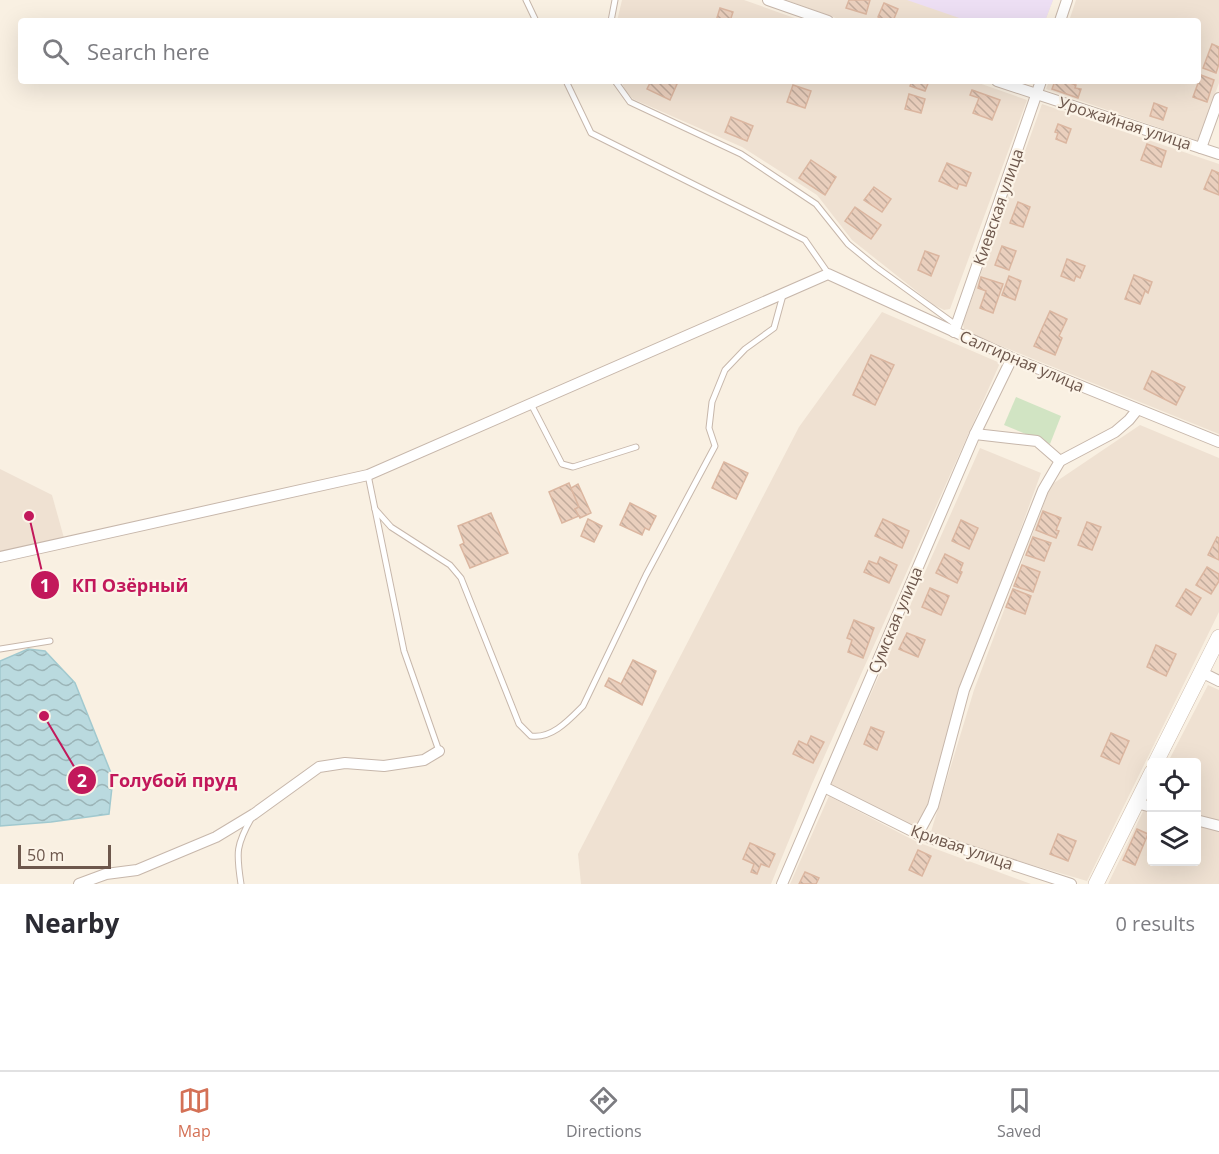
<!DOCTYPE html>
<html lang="en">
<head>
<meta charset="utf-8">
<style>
  body { margin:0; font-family:"Open Sans",sans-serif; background:#f7f7f7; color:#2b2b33 }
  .controls { position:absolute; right:18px; bottom:18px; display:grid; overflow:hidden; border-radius:6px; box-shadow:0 6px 24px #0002 }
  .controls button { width:54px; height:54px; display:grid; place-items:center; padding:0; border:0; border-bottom:2px solid #e1e1e2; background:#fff; color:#2b2b33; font:30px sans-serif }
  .scale { position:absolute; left:18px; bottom:15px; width:93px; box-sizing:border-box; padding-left:6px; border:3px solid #6d574c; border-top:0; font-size:16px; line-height:21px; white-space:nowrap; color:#6d574c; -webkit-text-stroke:4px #fcf4e8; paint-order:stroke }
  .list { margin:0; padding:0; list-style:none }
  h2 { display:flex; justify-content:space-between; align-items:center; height:78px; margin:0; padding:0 24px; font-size:26px }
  h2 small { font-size:20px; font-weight:400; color:#7c7c81 }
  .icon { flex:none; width:33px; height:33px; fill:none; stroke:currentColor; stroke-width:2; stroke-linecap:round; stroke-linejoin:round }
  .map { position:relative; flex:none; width:1219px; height:884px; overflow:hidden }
  .search { position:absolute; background:#fff; box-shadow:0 6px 24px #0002; left:18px; right:18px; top:18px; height:66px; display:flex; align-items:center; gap:15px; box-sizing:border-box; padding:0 21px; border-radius:6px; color:#7c7c81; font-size:22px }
  .sheet { height:186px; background:#fff }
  nav { display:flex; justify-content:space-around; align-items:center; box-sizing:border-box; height:84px; border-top:2px solid #e1e1e2; background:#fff; font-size:16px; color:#7c7c81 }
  nav a { display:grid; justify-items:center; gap:3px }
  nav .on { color:#d47156 }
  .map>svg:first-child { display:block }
  .residential { fill:#efe1d2 }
  .education { fill:#eddff4 }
  .park { fill:#d1e4c3 }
  .water { fill:url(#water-waves); stroke:#a1c9cf; stroke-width:1.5 }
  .building { fill:url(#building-back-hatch); stroke:#dbb6a0; stroke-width:1.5 }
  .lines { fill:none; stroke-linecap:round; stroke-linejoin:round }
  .service-casing { stroke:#c7b7ab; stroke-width:7 }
  .minor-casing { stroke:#c7b7ab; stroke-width:12 }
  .secondary-casing { stroke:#cbb8a9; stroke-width:16 }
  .service { stroke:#fff; stroke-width:5 }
  .minor { stroke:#fff; stroke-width:10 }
  .secondary { stroke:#fff; stroke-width:15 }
  .labels { text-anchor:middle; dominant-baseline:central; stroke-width:4.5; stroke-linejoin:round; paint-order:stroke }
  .street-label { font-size:16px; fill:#6d574c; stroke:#fcf4e8 }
  .leader { fill:none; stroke:#c2185b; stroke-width:2 }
  .callout-dot { fill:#c2185b; stroke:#fcf4e8; stroke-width:2 }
  .mark-label { font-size:18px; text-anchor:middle; font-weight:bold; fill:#fff }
  .callout-label { font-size:18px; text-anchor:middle; font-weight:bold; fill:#c2185b; stroke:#fcf4e8; stroke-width:4.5; stroke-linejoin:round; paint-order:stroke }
</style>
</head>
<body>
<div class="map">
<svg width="1219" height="884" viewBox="0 0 1219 884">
  <defs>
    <pattern id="water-waves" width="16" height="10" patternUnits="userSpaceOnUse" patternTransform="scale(1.5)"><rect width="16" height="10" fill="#badadf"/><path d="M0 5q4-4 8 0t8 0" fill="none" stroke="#9bb4b7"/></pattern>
    <pattern id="building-back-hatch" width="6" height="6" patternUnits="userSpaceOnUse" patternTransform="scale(1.5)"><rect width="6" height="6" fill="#eacfbd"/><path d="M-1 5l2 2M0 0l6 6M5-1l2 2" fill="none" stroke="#c2ab9c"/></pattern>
  </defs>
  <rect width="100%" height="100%" fill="#f9f0e2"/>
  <g class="residential">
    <polygon points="622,0 744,0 803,21 617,21"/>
    <polygon points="786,0 1053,0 1045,21 844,21"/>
    <polygon points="1076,0 1219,0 1219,83 1198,141 1046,89 1049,81 1198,81 1198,21 1069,21"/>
    <polygon points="621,81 973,81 1027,100 950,309 944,310 934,305 852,240 817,195 742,147 633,99 626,92"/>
    <polygon points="1042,104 1219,164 1219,434 964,331 963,323"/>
    <polygon points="882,312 1000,363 812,784 771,884 581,884 578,854 799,427"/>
    <polygon points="1140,425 1219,458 1219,612 1087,881 930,835 974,690 1051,485"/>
    <polygon points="980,448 1041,473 1001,583 928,806 917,828 830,786"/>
    <polygon points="0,469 52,495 64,538 0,552"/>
    <polygon points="1208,685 1219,690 1219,884 1108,884 1151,795 1152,862 1196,862 1196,762 1168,762"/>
    <polygon points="829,796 917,842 1031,884 790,884"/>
  </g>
  <polygon class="education" points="907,0 1053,0 1045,21 968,21"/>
  <polygon class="park" points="1016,397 1061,416 1050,444 1004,425"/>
  <polygon class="water" points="28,649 45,651 75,683 113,778 109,814 51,822 0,826 0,661"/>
  <g class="building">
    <polygon points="849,0 870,0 866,14 846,8"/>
    <polygon points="884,3 898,9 893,21 886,21 878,17"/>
    <polygon points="720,8 733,12 730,21 716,21"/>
    <polygon points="1212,44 1219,47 1219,64 1216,73 1203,68"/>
    <polygon points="1201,75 1214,80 1207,102 1193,97"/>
    <polygon points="651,81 672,81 677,84 670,100 647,89"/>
    <polygon points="912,81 929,81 925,91 910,86"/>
    <polygon points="1055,81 1064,81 1076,85 1075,88 1081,89 1078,98 1052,89"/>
    <polygon points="793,85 811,91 805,108 787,102"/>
    <polygon points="972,90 1000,100 992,120 973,113 979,98 970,95"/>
    <polygon points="909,94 925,99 921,113 905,109"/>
    <polygon points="1154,103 1167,108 1163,120 1150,116"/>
    <polygon points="731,117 753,126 747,141 725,132"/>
    <polygon points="1058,124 1071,129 1066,143 1056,139 1058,133 1055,132"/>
    <polygon points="1147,144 1166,151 1161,167 1141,160"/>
    <polygon points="811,160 836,177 825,195 799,178"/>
    <polygon points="947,163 971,173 966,186 959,184 957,189 939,181"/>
    <polygon points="1212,170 1219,173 1219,195 1204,189"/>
    <polygon points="874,187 891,199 882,212 864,200"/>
    <polygon points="1018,202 1030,207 1023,227 1010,223"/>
    <polygon points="855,207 881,225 871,239 845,221"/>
    <polygon points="1002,246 1016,251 1009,270 995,265"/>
    <polygon points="925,251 939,256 931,276 918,270"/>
    <polygon points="1067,259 1085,266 1080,278 1076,276 1074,281 1061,276"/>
    <polygon points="1134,275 1152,282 1148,293 1145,291 1140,304 1125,299"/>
    <polygon points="1009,276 1021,281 1015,300 1002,295"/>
    <polygon points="981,277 1003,284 993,313 980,308 986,291 978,288"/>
    <polygon points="1050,311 1067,319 1059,336 1062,338 1055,355 1034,346"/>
    <polygon points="871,355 894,365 875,405 853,395"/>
    <polygon points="1152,371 1185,387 1176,405 1144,389"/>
    <polygon points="724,462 748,473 736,499 712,488"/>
    <polygon points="569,483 579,507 575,509 579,516 562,523 549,492"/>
    <polygon points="578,484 591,513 580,518 575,509 579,507 571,488"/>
    <polygon points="630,503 656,516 649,530 645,528 642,535 620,525"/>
    <polygon points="1043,511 1061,518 1056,530 1059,531 1056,538 1036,530"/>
    <polygon points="491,513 508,553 470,568 460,545 464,543 458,526"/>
    <polygon points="588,519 602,526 594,542 581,536"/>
    <polygon points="883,519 909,531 902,548 875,536"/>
    <polygon points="961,520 978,528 969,549 952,541"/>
    <polygon points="1087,522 1101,527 1092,550 1078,545"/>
    <polygon points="1033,537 1051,543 1044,561 1026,555"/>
    <polygon points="1217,537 1219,538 1219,560 1208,555"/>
    <polygon points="945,554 963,563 960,571 962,572 957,583 936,573"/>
    <polygon points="880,557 897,565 889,583 864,572 869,561 877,564"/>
    <polygon points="1022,565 1040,572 1033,592 1014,586"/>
    <polygon points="1207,567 1219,574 1219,581 1211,594 1196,585"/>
    <polygon points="930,588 949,596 941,615 922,607"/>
    <polygon points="1013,589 1031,596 1025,614 1006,607"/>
    <polygon points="1186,589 1201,598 1191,615 1176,606"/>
    <polygon points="854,620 874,628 863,658 848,652 852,640 847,638"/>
    <polygon points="907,633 925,640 918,657 899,649"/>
    <polygon points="1156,645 1176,654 1166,676 1147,667"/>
    <polygon points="633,660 656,671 642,705 605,686 609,678 621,684"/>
    <polygon points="871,727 884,732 877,750 864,744"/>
    <polygon points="1111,733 1129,741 1119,764 1101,756"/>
    <polygon points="811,736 824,742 813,763 793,754 799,741 807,745"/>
    <polygon points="1137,829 1148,834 1135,865 1123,860"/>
    <polygon points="1058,834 1076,841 1068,861 1050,854"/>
    <polygon points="750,843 775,854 769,867 761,864 757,874 751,872 754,864 743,859"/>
    <polygon points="918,850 931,856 922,876 909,870"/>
    <polygon points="805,872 819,878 816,884 799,884"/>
  </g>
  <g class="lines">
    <g class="service-casing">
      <g id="service">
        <polyline points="526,0 536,21"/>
        <polyline points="611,21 615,0"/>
        <polyline points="566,81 591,133 805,240 828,273"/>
        <polyline points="615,81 630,102 741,154 816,204 848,244 876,267 956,325"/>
        <polyline points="531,404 562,464 573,467 636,447"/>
        <polyline points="368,475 404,651 439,751"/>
        <path d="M375,509L391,527L450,565L461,578L519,724L531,736C552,739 569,720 583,706L646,575L715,446L709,428L712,402L725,370L745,349L774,328L783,295"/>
        <polyline points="0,649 50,641"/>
        <path d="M241,884C236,852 236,845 252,817"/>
      </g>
    </g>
    <g class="minor-casing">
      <g id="minor">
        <polyline points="768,0 828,21"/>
        <polyline points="1060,21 1067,0"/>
        <polyline points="997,81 1219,154"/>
        <polyline points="1201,148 1219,98"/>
        <polyline points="954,332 1041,81"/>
        <polyline points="975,434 1037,441 1060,461"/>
        <polyline points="0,557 368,475 828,274 1012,358 1219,442"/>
        <polyline points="1201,672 1219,681"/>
        <polyline points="824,787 918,834 1071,884"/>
        <polyline points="1136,803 1152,807"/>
        <polyline points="1196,820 1219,826"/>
        <polyline points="918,834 933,806 964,690 1043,490 1060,461 1115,432 1129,420 1137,410"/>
        <polyline points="79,884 106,874 137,870 216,837 254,814 319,767 345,763 384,766 424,760 439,751"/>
        <polyline points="782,884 975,434 1012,358"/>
      </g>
    </g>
    <g class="secondary-casing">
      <g id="secondary">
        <polyline points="1156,762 1219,637"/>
        <polyline points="1096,884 1152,772"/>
      </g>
    </g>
    <use href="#service" class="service"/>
    <use href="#minor" class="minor"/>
    <use href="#secondary" class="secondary"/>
  </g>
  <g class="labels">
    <g class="street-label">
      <text transform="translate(1125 123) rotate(18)">Урожайная улица</text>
      <text transform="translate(998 207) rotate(-71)">Киевская улица</text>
      <text transform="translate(1022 361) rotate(23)">Салгирная улица</text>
      <text transform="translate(895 620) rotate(-67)">Сумская улица</text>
      <text transform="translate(962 847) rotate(19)">Кривая улица</text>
    </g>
  </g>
  <path class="leader" d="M29 516L45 585M44 716L82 780"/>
  <g class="callout-dot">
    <circle cx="29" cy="516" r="6"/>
    <circle cx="44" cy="716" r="6"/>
    <circle cx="45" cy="585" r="15"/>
    <circle cx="82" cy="780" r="15"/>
  </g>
  <g class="mark-label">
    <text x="45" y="592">1</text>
    <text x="82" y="787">2</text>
  </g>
  <g class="callout-label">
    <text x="130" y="592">КП Озёрный</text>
    <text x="173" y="787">Голубой пруд</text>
  </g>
</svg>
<div class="controls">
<button><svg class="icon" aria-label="locate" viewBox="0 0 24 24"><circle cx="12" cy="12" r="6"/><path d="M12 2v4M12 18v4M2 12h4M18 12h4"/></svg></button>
<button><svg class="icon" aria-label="layers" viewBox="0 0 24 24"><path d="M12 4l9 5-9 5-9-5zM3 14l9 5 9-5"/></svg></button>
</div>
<div class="scale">50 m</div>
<div class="search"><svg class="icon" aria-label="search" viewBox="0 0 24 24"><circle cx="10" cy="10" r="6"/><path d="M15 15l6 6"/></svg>Search here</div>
</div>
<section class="sheet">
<h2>Nearby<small>0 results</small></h2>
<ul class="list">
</ul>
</section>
<nav>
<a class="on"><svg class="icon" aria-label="map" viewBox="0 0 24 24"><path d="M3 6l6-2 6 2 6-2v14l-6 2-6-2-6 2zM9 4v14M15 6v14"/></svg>Map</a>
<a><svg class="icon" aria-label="directions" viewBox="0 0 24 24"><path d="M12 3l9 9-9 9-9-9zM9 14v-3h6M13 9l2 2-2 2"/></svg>Directions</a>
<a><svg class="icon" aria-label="saved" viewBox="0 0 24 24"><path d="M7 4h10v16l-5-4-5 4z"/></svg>Saved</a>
</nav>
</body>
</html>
